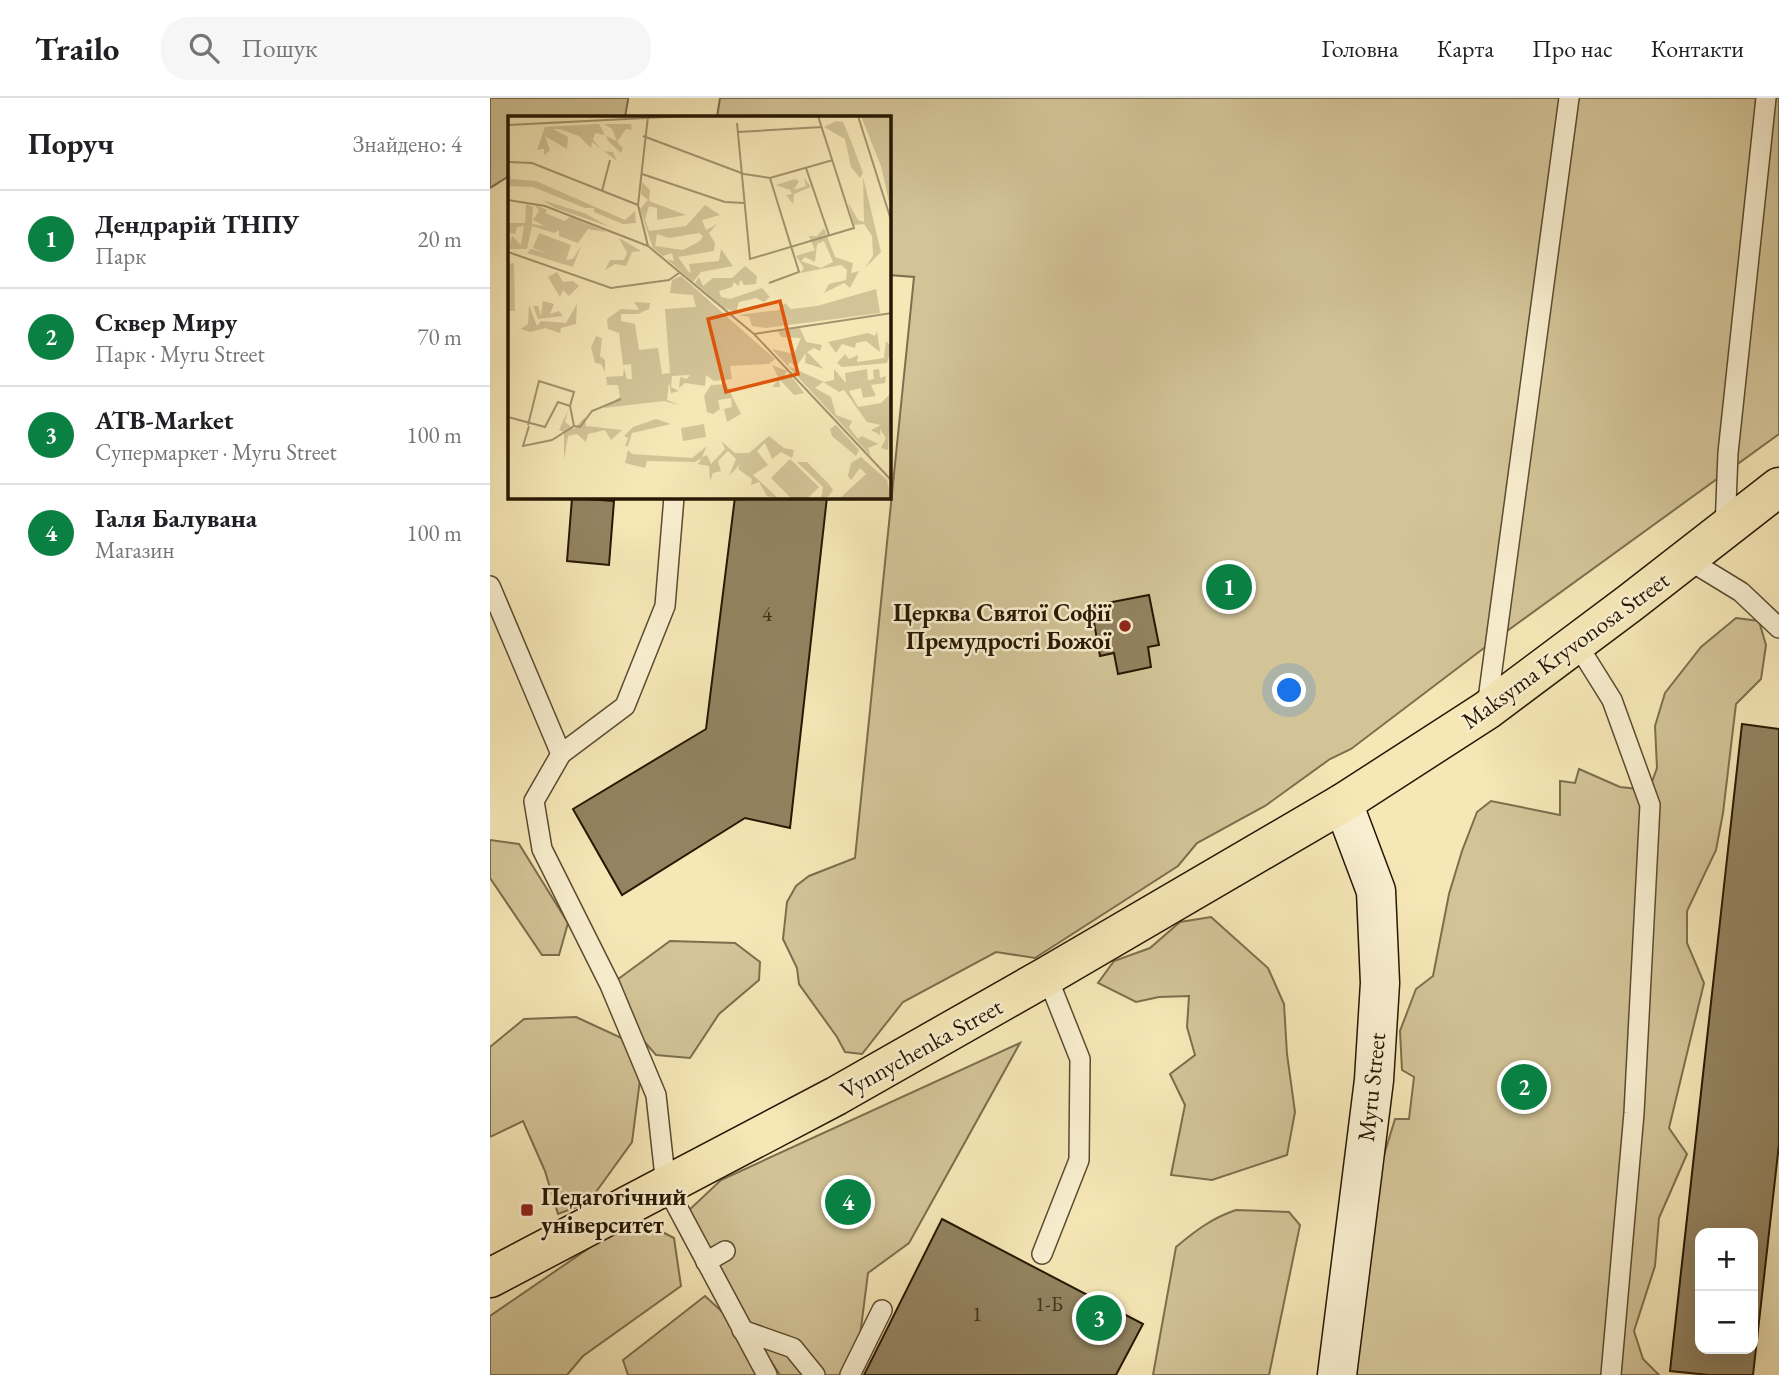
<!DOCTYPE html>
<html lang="uk">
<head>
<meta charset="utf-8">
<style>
  body { margin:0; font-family:"EB Garamond",serif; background:#f6f6f6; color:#202124 }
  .controls { position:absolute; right:21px; bottom:21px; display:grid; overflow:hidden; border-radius:14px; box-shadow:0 7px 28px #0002 }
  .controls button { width:63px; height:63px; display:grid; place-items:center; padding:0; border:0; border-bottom:2px solid #e0e0e0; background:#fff; color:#202124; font:35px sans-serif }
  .you { position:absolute; left:800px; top:593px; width:24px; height:24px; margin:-18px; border:5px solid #fff; border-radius:50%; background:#1a73e8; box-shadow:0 0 0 10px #1a73e833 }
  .badge { display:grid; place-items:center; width:46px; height:46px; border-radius:50%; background:#0b8043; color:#fff; font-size:23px; font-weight:700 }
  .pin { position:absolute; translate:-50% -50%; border:4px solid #fff; box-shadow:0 2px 7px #0006 }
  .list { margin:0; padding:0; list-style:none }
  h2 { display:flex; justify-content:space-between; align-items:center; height:91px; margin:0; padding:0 28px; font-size:30px }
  h2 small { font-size:23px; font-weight:400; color:#757577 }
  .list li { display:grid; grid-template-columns:46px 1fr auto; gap:21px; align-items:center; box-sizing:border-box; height:98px; padding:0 28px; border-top:2px solid #e0e0e0 }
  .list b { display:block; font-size:26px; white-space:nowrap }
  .list p { margin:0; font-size:23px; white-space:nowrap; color:#757577 }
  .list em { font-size:23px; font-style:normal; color:#757577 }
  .icon { flex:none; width:38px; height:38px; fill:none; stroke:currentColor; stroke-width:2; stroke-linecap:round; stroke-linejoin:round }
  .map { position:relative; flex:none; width:1289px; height:1277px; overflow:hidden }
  header { display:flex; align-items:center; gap:42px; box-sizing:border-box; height:98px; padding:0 35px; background:#fff; border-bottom:2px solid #e0e0e0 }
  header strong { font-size:33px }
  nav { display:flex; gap:38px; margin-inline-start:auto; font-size:24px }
  .search { width:490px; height:63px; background:#f6f6f6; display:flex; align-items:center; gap:18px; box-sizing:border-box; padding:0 24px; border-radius:28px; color:#757577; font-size:26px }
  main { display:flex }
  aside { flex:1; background:#fff }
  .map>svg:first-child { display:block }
  .green { fill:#d3c498; stroke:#7d6e4d; stroke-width:2 }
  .building { fill:#938360; stroke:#271702; stroke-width:2; fill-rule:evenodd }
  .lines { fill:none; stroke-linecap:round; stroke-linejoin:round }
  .service-casing { stroke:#5b4b2f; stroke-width:22 }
  .secondary-casing { stroke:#271702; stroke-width:41 }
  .primary-casing { stroke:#271702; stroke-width:41 }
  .service { stroke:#f9efd0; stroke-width:19 }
  .secondary { stroke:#f9efd0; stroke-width:38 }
  .primary { stroke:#f6e7b7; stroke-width:38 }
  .poi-dot { fill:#8f2418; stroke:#f9efd0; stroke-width:2.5 }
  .labels { text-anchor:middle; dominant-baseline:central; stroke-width:5; stroke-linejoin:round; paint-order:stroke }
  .number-label { font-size:21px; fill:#42321a }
  .poi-label { font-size:24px; font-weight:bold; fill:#271702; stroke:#f9efd0; text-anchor:end }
  .street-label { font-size:24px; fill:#271702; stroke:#f9efd0 }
  .inset-road { fill:none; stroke:#a3946f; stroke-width:2 }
  .view { fill:#de560c; fill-opacity:0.15; stroke:#de560c; stroke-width:3.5 }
  .inset-edge { fill:none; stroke:#271702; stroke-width:3.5 }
</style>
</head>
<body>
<header>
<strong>Trailo</strong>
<div class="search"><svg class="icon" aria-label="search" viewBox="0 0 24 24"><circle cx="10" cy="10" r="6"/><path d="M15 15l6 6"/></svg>Пошук</div>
<nav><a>Головна</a><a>Карта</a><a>Про нас</a><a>Контакти</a></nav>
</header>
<main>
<aside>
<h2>Поруч<small>Знайдено: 4</small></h2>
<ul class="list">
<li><span class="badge">1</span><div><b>Дендрарій ТНПУ</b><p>Парк</p></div><em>20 m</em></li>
<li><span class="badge">2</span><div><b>Сквер Миру</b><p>Парк · Myru Street</p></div><em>70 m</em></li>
<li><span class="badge">3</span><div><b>ATB-Market</b><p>Супермаркет · Myru Street</p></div><em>100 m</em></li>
<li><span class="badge">4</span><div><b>Галя Балувана</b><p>Магазин</p></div><em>100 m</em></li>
</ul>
</aside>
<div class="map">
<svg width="1289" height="1277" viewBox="0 0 1289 1277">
  <rect width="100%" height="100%" fill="#f6e7b7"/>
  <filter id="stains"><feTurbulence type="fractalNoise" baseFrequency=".00286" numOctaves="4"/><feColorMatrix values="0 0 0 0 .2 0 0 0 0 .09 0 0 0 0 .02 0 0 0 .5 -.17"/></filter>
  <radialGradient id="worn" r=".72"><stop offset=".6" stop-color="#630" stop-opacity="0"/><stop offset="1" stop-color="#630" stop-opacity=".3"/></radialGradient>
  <g class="green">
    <polygon points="0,0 138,0 138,2 135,19 19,19 19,78 0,90"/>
    <polygon points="230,0 1289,0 1289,336 1002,544 861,651 840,661 775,708 707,745 688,768 545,860 506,854 413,904 372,956 355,954 347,939 309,886 307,870 293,841 297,804 306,788 319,778 365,760 424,179 399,177 399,19 227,19"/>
    <polygon points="1246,520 1269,523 1276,547 1271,581 1246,606 1233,715 1226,752 1197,813 1197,845 1214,885 1179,1030 1197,1056 1169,1120 1165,1168 1144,1233 1153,1261 1169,1277 853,1277 880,1103 905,1021 919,1021 924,979 912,972 910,933 926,891 943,878 959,796 972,753 987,714 1001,703 1070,717 1070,683 1085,685 1089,671 1130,689 1159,692 1167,670 1165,628 1175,595 1211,549"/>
    <polygon points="0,742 29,746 78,825 69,857 52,857 0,780"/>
    <polygon points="721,819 778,870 794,906 797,956 805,1014 797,1057 722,1082 681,1077 695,1007 680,976 705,957 697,929 699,898 669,899 646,904 608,885 624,863 660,850 690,824"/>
    <polygon points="180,843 245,845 270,864 269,882 229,916 200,960 166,957 133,919 120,887"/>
    <polygon points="86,919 138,943 151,974 142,1044 98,1105 68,1116 55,1073 33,1023 0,1039 0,949 34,921"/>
    <polygon points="530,945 419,1145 378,1175 365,1277 290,1277 209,1152 197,1114 231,1082"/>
    <path d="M746,1112L799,1114L810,1127L779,1277H663L686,1149C705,1133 722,1120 746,1112Z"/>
    <polygon points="149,1122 184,1140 191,1188 93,1258 77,1277 0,1277 0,1218 137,1124"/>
    <polygon points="215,1198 252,1232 273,1277 138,1277 133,1262"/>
  </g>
  <g class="building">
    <polygon points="245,399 337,399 300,730 255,720 132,797 83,711 216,631"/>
    <polygon points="82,400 124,403 119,467 77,463"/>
    <polygon points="659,497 669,547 658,549 661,569 628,576 624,555 610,558 601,508"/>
    <path d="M1252,626L1289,631V1046L1263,1277H1219L1180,1273ZM1210,1135H1263V1251H1210Z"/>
    <polygon points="452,1121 653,1226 626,1277 374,1277"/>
  </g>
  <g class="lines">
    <g class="service-casing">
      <g id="service">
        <polyline points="184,399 175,508 135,608 71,656 44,703 52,751 120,887 166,997 176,1088 277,1277"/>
        <polyline points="1235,431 1238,355 1276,0"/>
        <polyline points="1197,461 1251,494 1289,530"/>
        <polyline points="0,488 71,656"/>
        <polyline points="1087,546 1122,602 1160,707 1144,1015 1121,1277"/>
        <polyline points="997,609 1079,0"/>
        <polyline points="552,1156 589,1062 590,961 557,878"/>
        <polyline points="216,1164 235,1153"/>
        <polyline points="252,1232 303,1250 325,1277"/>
        <polyline points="360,1277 392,1212"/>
      </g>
    </g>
    <g class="secondary-casing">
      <polyline id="secondary" points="847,1277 884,982 890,885 886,793 853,705"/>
    </g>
    <g class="primary-casing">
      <polyline id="primary" points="0,1180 346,998 557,878 853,705 997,612 1140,505 1289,389"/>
    </g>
    <use href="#service" class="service"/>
    <use href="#secondary" class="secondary"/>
    <use href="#primary" class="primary"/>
  </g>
  <g class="poi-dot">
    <circle cx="635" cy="528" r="7"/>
    <rect x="30" y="1105" width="14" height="14" rx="3.5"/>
  </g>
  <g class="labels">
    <g class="number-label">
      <text x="277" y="515">4</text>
      <text x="559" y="1205">1-Б</text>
      <text x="487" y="1215">1</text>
    </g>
    <g class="poi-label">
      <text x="621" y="514">Церква Святої Софії<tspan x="621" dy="28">Премудрості Божої</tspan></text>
      <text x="51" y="1098" text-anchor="start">Педагогічний<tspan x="51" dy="28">університет</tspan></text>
    </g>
    <g class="street-label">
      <text transform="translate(1075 552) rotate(-36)">Maksyma Kryvonosa Street</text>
      <text transform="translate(431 950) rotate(-29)">Vynnychenka Street</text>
      <text transform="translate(881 989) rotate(-84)">Myru Street</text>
    </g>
  </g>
  <g transform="translate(18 18)">
    <rect width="383" height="383" fill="#f6e7b7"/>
    <path d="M353,0H383V95L373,50ZM328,5L335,6L343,25L355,57L352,62L343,51L337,23L316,11ZM91,8L97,19L87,17L85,24L95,35L105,36L109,45L84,26L83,32L71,20L52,13H45L60,21L59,33L37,20L42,34L36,39V33L29,34L37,11ZM96,8H123L124,14L118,13L109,26L115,32L113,37L100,25L98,20L109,25L104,13ZM3,57V63L28,65L117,104L127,95L128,107L115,108L86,96V92H77L25,71L0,70ZM355,61L373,136L357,152L365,140L364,120L356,108L346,109L340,86L350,104L356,106ZM296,62L303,71L286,78L285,88L278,79L284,78L282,74L268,69L287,63L291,65L286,74L298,70ZM134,66L142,74L141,85L178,99L149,104V92L141,90L137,103L141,115L178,110L197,89L212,99L194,104L198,114L209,108L201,117L207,127L206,135L170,141L180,155L183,157L181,148L211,145L213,133L225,150L193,156L185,166L159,143L166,145L164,137L155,140L145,132L132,93L140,84L133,78ZM191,117L195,120L192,125L175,134L147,130L149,118L161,122ZM34,84L76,97L100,110L47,92ZM18,88L25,91L24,108L37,110L25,104L31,95L27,89L47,97L39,94L37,97L57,105L62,101L99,116L80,113L70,127L51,120V114L46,117L24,110L19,133H0L4,120L13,129L16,110L9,111L7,118L0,116V107H17ZM316,112L327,141L345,147L343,157L351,155L342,172L336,167L316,177L321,168L338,164L339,154L333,149L292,157L296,152L288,140L307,134L301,120H309ZM316,125L325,146L313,152L293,145L297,141L307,146L309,128ZM31,117L63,129L58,144L65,143L73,130L65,151L19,137L23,133L39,137L25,132ZM111,122L133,135L124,136L118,150L107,148L97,154L102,144H116L119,137ZM6,147L7,195H0V148ZM237,150L249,160L248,168L236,169L233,164L230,170L226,166L224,171L211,175L213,181L222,183L254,172L262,181L256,186L248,182L231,186L228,196L216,192L187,167L191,161L195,170L205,162H224ZM49,156L55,166L65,165L71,170L61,180L55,174L52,181L40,161ZM173,160L267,243L261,248L222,250L224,263L206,265L198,259L197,270L177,267L171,272L172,261L179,263L182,259L164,260L163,271L171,275L163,277L161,266L159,284L171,289L156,285L95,292L112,281L110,269H99L98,261L115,260L116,252L119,263H124L123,248L115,249L111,217L100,213L99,203L113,193L131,194L126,186L142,187L141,193L130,198H113V205L127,208L131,234L150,232L154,258L162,257L157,193L188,191L185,179L162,177L164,164ZM368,173L372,197L258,212L244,210L241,201L230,199L271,194L277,187L283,193L309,190ZM35,185L46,188L42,198L51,195L55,200L30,203L25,190H30L33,200ZM69,188L68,208L53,212L52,217L37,212L22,216L13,213L20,208L21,189L29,210L33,205L58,207ZM292,212L298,226L314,229L312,235L306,232L299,236L316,253L297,247L298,237L288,251L282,246L280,250L316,266L326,264V253L338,267L337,257L359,253L360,264L350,266L366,263L365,254L371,253L372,262L378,260L377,267L363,269L368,280L355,282L353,272L341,275L350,291L373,287L383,277L380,334L373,332L378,322L372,313V319L363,314L373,309L359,306L336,274L331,276L315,266L307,272L323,281L328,299L344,305L341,311L350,323L354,320L370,328L360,332L363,340L264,233L286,238L293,222L273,221L270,215ZM369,215L372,236L358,225L348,227L347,232L334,228L328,237L320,226L360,217L367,220ZM88,220L94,222L92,240L97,244V256L93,248L87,247L83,231ZM378,225L384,231L379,247L334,251L329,247L337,238L341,243L350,239L349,246L376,242ZM264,249L279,255L276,260L284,261L296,277L286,279L271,263L272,271H264L271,263ZM218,268L233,298L219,306L216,293L224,291L223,282L210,284L212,293L205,298L199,296L196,280L203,269ZM60,294L57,306L66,313L77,301L78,310L114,314L103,324L97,314L80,318L78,326L69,318L60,320L56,344V316L51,314ZM148,303L163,308L124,317L120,330H117L120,322L116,320L125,311ZM196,308L198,321L175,325L173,312ZM328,309L351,334L348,340L324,320L322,313ZM261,320L276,332L286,334L284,342L273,336L264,343L257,327L249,335L260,349L245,359L271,383L259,380L251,366L243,369L244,363L230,353L232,348L221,360L228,343L220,335L210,345L213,355L205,357L202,365L201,350L190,348L194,342L187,346L139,345L137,352L117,347L120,334L124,338L184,342L199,330L194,341L199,339L203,348L217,333L213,325L227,337H241ZM353,341L379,364L383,383H331L358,358L352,352L343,364L340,360L343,347ZM282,343L311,371L299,383H284L263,362ZM289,346H299L320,367L325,374L321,380L313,383L315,371Z" fill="#d3c498" fill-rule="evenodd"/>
    <path class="inset-road" d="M140,0L130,89L140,130L246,218L384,365M350,0L384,107M229,7L242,143L346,112L310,0M0,9L177,0M230,16L314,11M135,20L236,58L262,62L325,44M0,46L24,47L130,89M298,52L321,119M134,58L217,86L236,87M94,75L102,44M0,84L37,90L140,130M0,136L103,172L161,164L171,157M261,167L291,156L262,62M246,218L384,197M0,301L37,311L50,286L62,290M20,309L31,265L66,276L62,290L66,310L72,311L84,295L113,283M21,310L15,330L44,324L66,310"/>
    <path class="view" d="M272,185L290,258L218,276L200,203Z"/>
    <rect width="383" height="383" class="inset-edge"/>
  </g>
  <rect width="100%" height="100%" filter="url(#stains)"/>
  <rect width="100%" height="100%" fill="url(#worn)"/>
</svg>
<div class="controls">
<button>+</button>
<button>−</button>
</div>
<div class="you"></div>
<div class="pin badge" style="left:739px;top:489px">1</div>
<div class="pin badge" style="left:1034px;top:989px">2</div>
<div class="pin badge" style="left:609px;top:1220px">3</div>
<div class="pin badge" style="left:358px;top:1104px">4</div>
</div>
</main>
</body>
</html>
